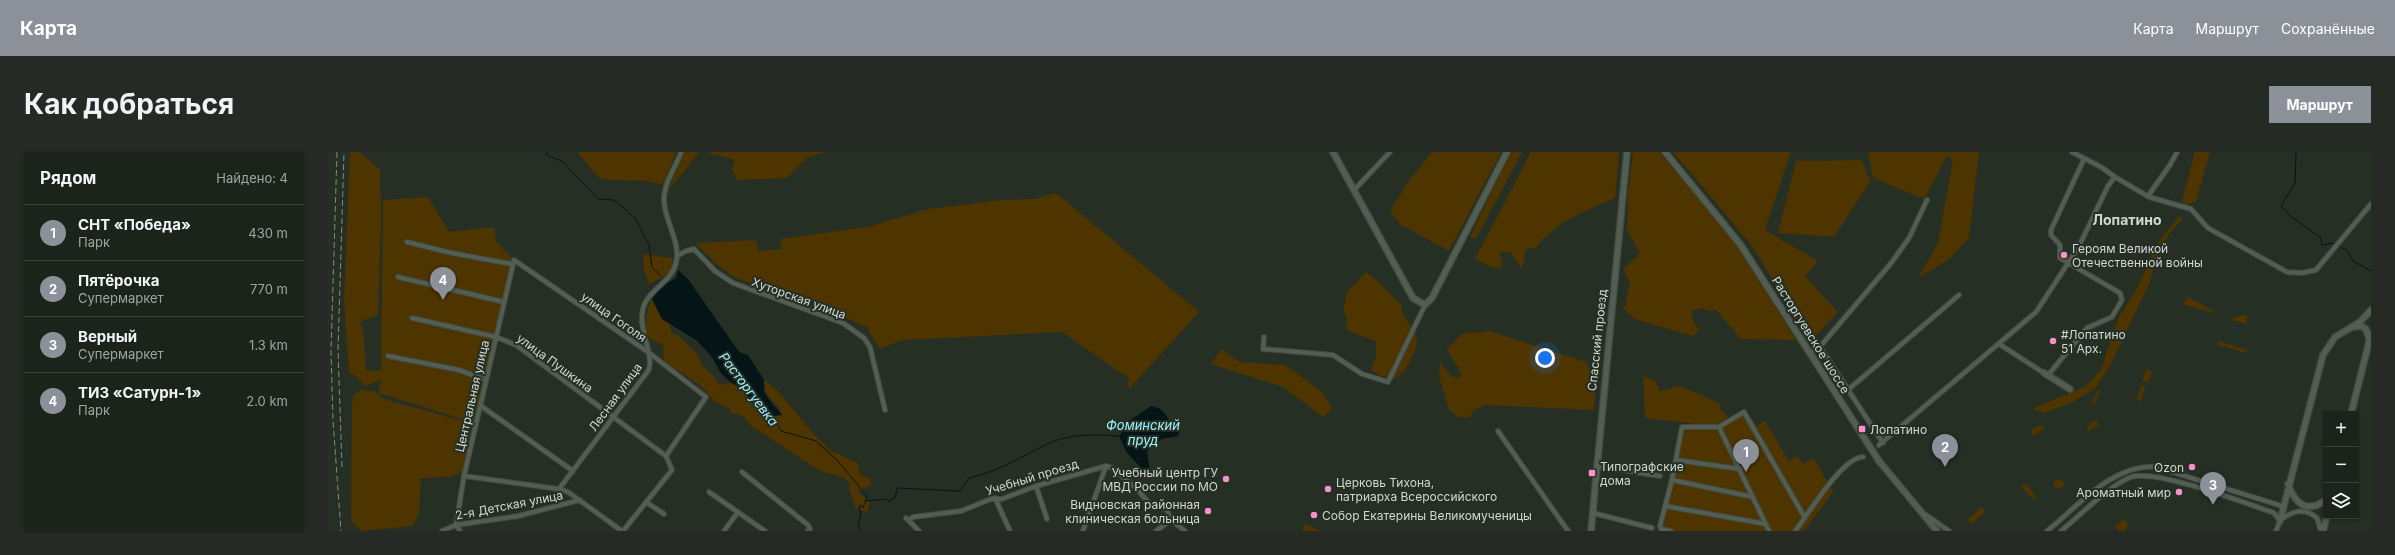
<!DOCTYPE html>
<html lang="ru">
<head>
<meta charset="utf-8">
<style>
  body { margin:0; font-family:Inter,sans-serif; background:#252b24; color:#f1f3f6 }
  .controls { position:absolute; right:12px; bottom:12px; display:grid; overflow:hidden; border-radius:0px; box-shadow:0 1px 3px #0004 }
  .controls button { width:36px; height:36px; display:grid; place-items:center; padding:0; border:0; border-bottom:1px solid #3a403a; background:#1c231b; color:#f1f3f6; font:20px sans-serif }
  .you { position:absolute; left:1217px; top:206px; width:14px; height:14px; margin:-10px; border:3px solid #fff; border-radius:50%; background:#1a73e8; box-shadow:0 0 0 6px #1a73e833 }
  .badge { display:grid; place-items:center; width:26px; height:26px; border-radius:50%; background:#8c9099; color:#fff; font-size:13px; font-weight:700 }
  .pin { position:absolute; translate:-50% -33px; filter:drop-shadow(0 1px 2px #0008) }
  .pin::after { content:''; position:absolute; top:21px; width:14px; height:12px; background:inherit; clip-path:polygon(0 0,100% 0,50% 100%) }
  .list { margin:0; padding:0; list-style:none }
  h2 { display:flex; justify-content:space-between; align-items:center; height:52px; margin:0; padding:0 16px; font-size:17px }
  h2 small { font-size:13px; font-weight:400; color:#a0a4a3 }
  .list li { display:grid; grid-template-columns:26px 1fr auto; gap:12px; align-items:center; box-sizing:border-box; height:56px; padding:0 16px; border-top:1px solid #3a403a }
  .list b { display:block; font-size:15px; white-space:nowrap }
  .list p { margin:0; font-size:13px; white-space:nowrap; color:#a0a4a3 }
  .list em { font-size:13px; font-style:normal; color:#a0a4a3 }
  .icon { flex:none; width:22px; height:22px; fill:none; stroke:currentColor; stroke-width:2; stroke-linecap:round; stroke-linejoin:round }
  .map { position:relative; flex:none; width:2043px; height:379px; overflow:hidden; border-radius:0px }
  header { display:flex; align-items:center; gap:24px; box-sizing:border-box; height:56px; padding:0 20px; background:#8c9099; color:#fff }
  header strong { font-size:19px }
  nav { display:flex; gap:22px; margin-inline-start:auto; font-size:14px }
  .intro { display:flex; align-items:center; justify-content:space-between; box-sizing:border-box; height:96px; padding:0 24px }
  h1 { margin:0; font-size:28px }
  .button { padding:10px 18px; border-radius:0px; background:#8c9099; color:#fff; font-size:14px; font-weight:700 }
  main { display:flex; gap:24px; padding:0 24px }
  aside { flex:1; background:#1c231b; border-radius:0px; box-shadow:0 1px 3px #0004 }
  .map>svg:first-child { display:block }
  .green { fill:#4e3500 }
  .water { fill:#051416 }
  .lines { fill:none; stroke-linecap:round; stroke-linejoin:round }
  .stream { stroke:#051416; stroke-width:1 }
  .street-casing { stroke:#414940; stroke-width:6 }
  .secondary-casing { stroke:#414940; stroke-width:8 }
  .street { stroke:#525e51; stroke-width:4 }
  .secondary { stroke:#525e51; stroke-width:5.5 }
  .rail { stroke:#828b81; stroke-width:1; stroke-dasharray:6 3; stroke-linecap:butt }
  .poi-dot { fill:#f890cb; stroke:#252f24; stroke-width:1.5 }
  .labels { text-anchor:middle; dominant-baseline:central; stroke-width:4; stroke-linejoin:round; paint-order:stroke }
  .poi-label { font-size:12px; fill:#d1d8d0; stroke:#252f24; text-anchor:start }
  .street-label { font-size:12px; fill:#d1d8d0; stroke:#252f24 }
  .water-label { font-size:13px; font-style:italic; fill:#9df2fc; stroke:#252f24 }
  .quarter-label { font-size:14px; font-weight:bold; fill:#d1d8d0; stroke:#252f24 }
</style>
</head>
<body>
<header>
<strong>Карта</strong>
<nav><a>Карта</a><a>Маршрут</a><a>Сохранённые</a></nav>
</header>
<div class="intro"><h1>Как добраться</h1><a class="button">Маршрут</a></div>
<main>
<aside>
<h2>Рядом<small>Найдено: 4</small></h2>
<ul class="list">
<li><span class="badge">1</span><div><b>СНТ «Победа»</b><p>Парк</p></div><em>430 m</em></li>
<li><span class="badge">2</span><div><b>Пятёрочка</b><p>Супермаркет</p></div><em>770 m</em></li>
<li><span class="badge">3</span><div><b>Верный</b><p>Супермаркет</p></div><em>1.3 km</em></li>
<li><span class="badge">4</span><div><b>ТИЗ «Сатурн-1»</b><p>Парк</p></div><em>2.0 km</em></li>
</ul>
</aside>
<div class="map">
<svg width="2043" height="379" viewBox="0 0 2043 379">
  <rect width="100%" height="100%" fill="#252f24"/>
  <g class="green">
    <path d="M22,0H32L52,18L53,70L50,163L32,170C38,181 36,205 39,219L53,218L55,48L100,45L121,80L166,75L168,89L183,105L168,181L146,271L51,241L52,228L37,234L28,224L21,221L16,149Z"/>
    <polygon points="249,0 348,0 335,33 318,29 282,28 271,26"/>
    <polygon points="356,0 371,0 340,39"/>
    <polygon points="378,0 498,0 480,5 459,26 409,28 404,17 407,8"/>
    <polygon points="1104,0 1173,0 1121,99 1073,73 1062,59 1080,30"/>
    <polygon points="1183,0 1194,0 1148,87 1142,85"/>
    <path d="M1203,0H1291L1287,46C1257,59 1228,69 1208,96L1198,97L1194,117L1182,100H1172L1174,116L1162,115L1147,107Z"/>
    <polygon points="1305,0 1331,0 1408,92 1468,188 1413,187 1388,158 1379,159 1375,156 1363,159 1366,171 1371,177 1368,182 1364,184 1306,167 1296,157 1302,130 1295,118 1312,101 1299,78 1300,42"/>
    <polygon points="1345,0 1463,0 1437,78 1490,109 1477,124 1510,160 1482,190 1425,95"/>
    <polygon points="1540,0 1651,0 1641,86 1620,108 1590,126 1610,91 1625,8 1619,4 1596,47 1545,26"/>
    <polygon points="1867,0 1882,0 1868,50 1858,53 1854,49"/>
    <polygon points="1534,8 1542,30 1506,85 1450,81 1468,9"/>
    <polygon points="728,41 871,160 802,236 799,233 802,227 734,180 575,188 552,197 538,175 493,154 407,126 386,110 368,91 428,88 430,99 454,97 452,87 539,75 600,57 675,48 706,47"/>
    <polygon points="1851,64 1855,66 1840,83 1826,114 1820,134 1782,214 1767,236 1745,250 1716,261 1704,257 1758,234 1773,218 1791,165 1810,135 1829,92"/>
    <polygon points="315,102 345,106 344,120 321,132 316,117"/>
    <path d="M1038,120C1052,129 1060,141 1073,152C1073,169 1088,173 1089,187C1090,197 1077,221 1069,225C1061,229 1049,222 1043,218L1048,204V189L1020,179L1018,165L1015,158L1019,140Z"/>
    <polygon points="1860,145 1885,159 1884,161 1855,152"/>
    <path d="M324,147L334,167L341,170L344,181L350,183L370,203L374,214L386,224L392,233L402,230L413,236L432,262L445,264L454,263C450,248 437,251 436,228L449,238L485,281L503,299L530,311L532,322L542,327L544,333L529,339L542,350L539,360L528,357L521,337L522,332L517,326L492,319L422,273L415,264L404,261L401,256L387,250L373,234L336,209L335,193C331,191 324,189 321,185C315,177 319,154 324,147Z"/>
    <polygon points="1915,163 1920,164 1918,172 1904,168 1905,165"/>
    <polygon points="1161,179 1258,210 1268,230 1266,258 1157,253 1146,258 1141,266 1130,265 1121,258 1111,224 1112,210 1123,224 1133,226 1133,220 1119,198 1133,182"/>
    <polygon points="1891,189 1919,198 1918,201 1890,193"/>
    <polygon points="893,197 912,210 958,213 994,240 1004,256 997,265 994,264 955,235 883,212"/>
    <polygon points="1818,217 1824,219 1820,231 1814,229"/>
    <polygon points="1315,224 1328,229 1332,239 1352,234 1391,251 1394,259 1401,265 1389,273 1418,257 1428,274 1437,269 1461,309 1470,304 1475,312 1486,306 1505,340 1476,379 1332,379 1333,376 1330,374 1353,272 1367,272 1317,266"/>
    <polygon points="1814,233 1817,234 1813,249 1808,247"/>
    <polygon points="32,238 46,239 56,247 142,271 144,276 134,320 122,325 93,326 91,360 85,374 33,379 23,368 24,253 25,244"/>
    <polygon points="1770,238 1773,239 1766,253 1763,252"/>
    <polygon points="1768,268 1771,273 1761,279 1758,274"/>
    <polygon points="1709,274 1718,274 1706,284 1702,279"/>
    <circle cx="1731" cy="332" r="5"/>
    <polygon points="1696,332 1700,333 1708,345 1705,348 1693,334"/>
    <polygon points="1654,355 1658,360 1643,372 1639,368"/>
    <polygon points="1796,367 1800,371 1798,379 1791,379 1787,374"/>
    <polygon points="977,372 993,379 974,379"/>
  </g>
  <g class="water">
    <polygon points="350,118 360,127 411,200 420,203 436,228 436,239 440,246 454,263 445,264 432,262 423,248 413,236 402,230 392,220 384,205 368,188 334,167 324,147 334,134 348,126"/>
    <path d="M823,254C834,256 838,261 842,271L852,274L850,284L834,287L819,299L822,319L818,321L799,301L791,284L801,269Z"/>
  </g>
  <g class="lines">
    <g class="stream">
      <polyline points="218,0 220,4 234,9 270,47 286,48 307,66 321,93 324,115 333,124"/>
      <polyline points="1968,0 1967,31 1953,54 1961,63 1993,86 1994,93 2007,91"/>
      <polyline points="2013,95 2020,100 2025,109 2043,119"/>
      <polyline points="444,263 453,279 488,289 509,308 539,344 535,356 532,353 531,355 533,362 530,373 534,379"/>
      <path d="M538,349L557,347L561,349L567,346L569,336L632,339L641,326C669,320 693,305 719,292C739,282 769,282 791,284"/>
    </g>
    <g class="street-casing">
      <g id="street">
        <polyline points="1744,0 1773,15 1787,25 1821,45 1863,57 1880,76 1959,120 1974,121 1988,118 2043,52"/>
        <polyline points="1026,38 1062,0"/>
        <polyline points="1820,44 1842,13 1849,0"/>
        <polyline points="79,90 124,101 183,112"/>
        <polyline points="349,104 358,99 366,97 387,119 405,131 515,171 536,186 542,195 557,258"/>
        <polyline points="70,125 176,150"/>
        <polyline points="84,166 168,185 188,193 338,304 344,318 295,379"/>
        <polyline points="936,185 935,197 1005,203 1034,222 1060,230 1097,153"/>
        <polyline points="1671,192 1716,221 1721,222 1759,176 1784,165 1794,148 1792,141 1732,106 1732,93 1723,83 1723,78 1756,7"/>
        <polyline points="1490,197 1494,198 1555,291"/>
        <polyline points="1481,201 1490,197 1564,110 1581,86 1599,48"/>
        <polyline points="60,204 131,218 158,228"/>
        <polyline points="1521,237 1631,143"/>
        <polyline points="153,254 245,319"/>
        <polyline points="1391,275 1441,379"/>
        <polyline points="1170,279 1240,379"/>
        <polyline points="1551,293 1708,160 1750,96 1780,34 1787,25"/>
        <polyline points="1348,308 1412,317"/>
        <polyline points="1269,314 1332,324"/>
        <polyline points="414,320 480,373 482,377 480,379"/>
        <path d="M136,324L231,337L320,219C327,206 312,181 314,163C315,138 343,133 348,111C353,90 337,70 336,49C335,32 348,15 353,0"/>
        <polyline points="1344,328 1425,345"/>
        <polyline points="708,334 719,367"/>
        <polyline points="231,337 240,340 294,379"/>
        <polyline points="381,340 437,379"/>
        <polyline points="667,346 682,379"/>
        <polyline points="318,350 336,362"/>
        <polyline points="1337,354 1438,372"/>
        <polyline points="1265,361 1324,376"/>
        <polyline points="1598,363 1621,379"/>
        <polyline points="578,366 591,379"/>
        <polyline points="581,368 585,365 633,359 663,347 674,347 708,334 778,314 784,316 809,337 821,351 839,358 843,368 857,379"/>
        <path d="M1952,368C1965,359 1976,355 1989,366L1993,379"/>
        <polyline points="114,379 128,373 190,364 252,348"/>
        <polyline points="132,379 128,373 136,324 186,108 320,200 378,245 338,304"/>
        <polyline points="396,379 410,360"/>
        <polyline points="755,379 778,314"/>
        <polyline points="828,379 843,368"/>
        <polyline points="1343,379 1333,377 1332,374 1344,328 1354,275 1391,275 1416,260 1477,366"/>
        <path d="M1467,379C1480,363 1514,305 1535,305"/>
        <path d="M1719,379C1750,354 1786,311 1828,315L1954,354"/>
        <path d="M1733,379C1753,363 1780,334 1803,325C1828,317 1917,351 1946,361L1952,369L1948,379"/>
      </g>
    </g>
    <g class="secondary-casing">
      <g id="secondary">
        <polyline points="1005,0 1085,146 1097,153 1104,146 1179,0"/>
        <polyline points="1337,0 1412,92 1551,309 1609,379"/>
        <polyline points="2026,175 2033,174 2038,177 2041,187"/>
        <polyline points="1716,221 1742,237"/>
        <polyline points="2023,262 2043,182"/>
        <path d="M1960,332C1967,352 1979,362 1998,348"/>
        <polyline points="1952,369 1995,203 2007,185 2032,170 2043,158"/>
        <polyline points="1263,379 1299,0"/>
        <polyline points="1995,379 1999,364"/>
      </g>
    </g>
    <use href="#street" class="street"/>
    <use href="#secondary" class="secondary"/>
    <g class="rail">
      <polyline points="9,0 3,199 5,269 13,379"/>
      <polyline points="14,315 10,198 16,0"/>
    </g>
  </g>
  <g class="poi-dot">
    <circle cx="1736" cy="103" r="4"/>
    <circle cx="1725" cy="189" r="4"/>
    <rect x="1530" y="273" width="8" height="8" rx="2"/>
    <circle cx="1864" cy="315" r="4"/>
    <rect x="1260" y="317" width="8" height="8" rx="2"/>
    <circle cx="898" cy="327" r="4"/>
    <circle cx="1000" cy="337" r="4"/>
    <circle cx="1851" cy="340" r="4"/>
    <circle cx="880" cy="359" r="4"/>
    <circle cx="986" cy="363" r="4"/>
  </g>
  <g class="labels">
    <g class="poi-label">
      <text x="1744" y="96">Героям Великой<tspan x="1744" dy="14">Отечественной войны</tspan></text>
      <text x="1733" y="182">#Лопатино<tspan x="1733" dy="14">51 Арх.</tspan></text>
      <text x="1542" y="277">Лопатино</text>
      <text x="1272" y="314">Типографские<tspan x="1272" dy="14">дома</tspan></text>
      <text x="1856" y="315" text-anchor="end">Ozon</text>
      <text x="890" y="320" text-anchor="end">Учебный центр ГУ<tspan x="890" dy="14">МВД России по МО</tspan></text>
      <text x="1008" y="330">Церковь Тихона,<tspan x="1008" dy="14">патриарха Всероссийского</tspan></text>
      <text x="1843" y="340" text-anchor="end">Ароматный мир</text>
      <text x="872" y="352" text-anchor="end">Видновская районная<tspan x="872" dy="14">клиническая больница</tspan></text>
      <text x="994" y="363">Собор Екатерины Великомученицы</text>
    </g>
    <g class="street-label">
      <text transform="translate(471 146) rotate(20)">Хуторская улица</text>
      <text transform="translate(286 165) rotate(35)">улица Гоголя</text>
      <text transform="translate(1483 183) rotate(58)">Расторгуевское шоссе</text>
      <text transform="translate(1269 188) rotate(-84)">Спасский проезд</text>
      <text transform="translate(227 211) rotate(36)">улица Пушкина</text>
      <text transform="translate(144 244) rotate(-77)">Центральная улица</text>
      <text transform="translate(287 245) rotate(-54)">Лесная улица</text>
      <text transform="translate(704 325) rotate(-17)">Учебный проезд</text>
      <text transform="translate(181 353) rotate(-11)">2-я Детская улица</text>
    </g>
    <g class="water-label">
      <text transform="translate(421 237) rotate(53)">Расторгуевка</text>
      <text x="815" y="273">Фоминский<tspan x="815" dy="15">пруд</tspan></text>
    </g>
    <g class="quarter-label">
      <text x="1799" y="67">Лопатино</text>
    </g>
  </g>
</svg>
<div class="controls">
<button>+</button>
<button>−</button>
<button><svg class="icon" aria-label="layers" viewBox="0 0 24 24"><path d="M12 4l9 5-9 5-9-5zM3 14l9 5 9-5"/></svg></button>
</div>
<div class="you"></div>
<div class="pin badge" style="left:1418px;top:320px">1</div>
<div class="pin badge" style="left:1617px;top:315px">2</div>
<div class="pin badge" style="left:1885px;top:353px">3</div>
<div class="pin badge" style="left:115px;top:148px">4</div>
</div>
</main>
</body>
</html>
